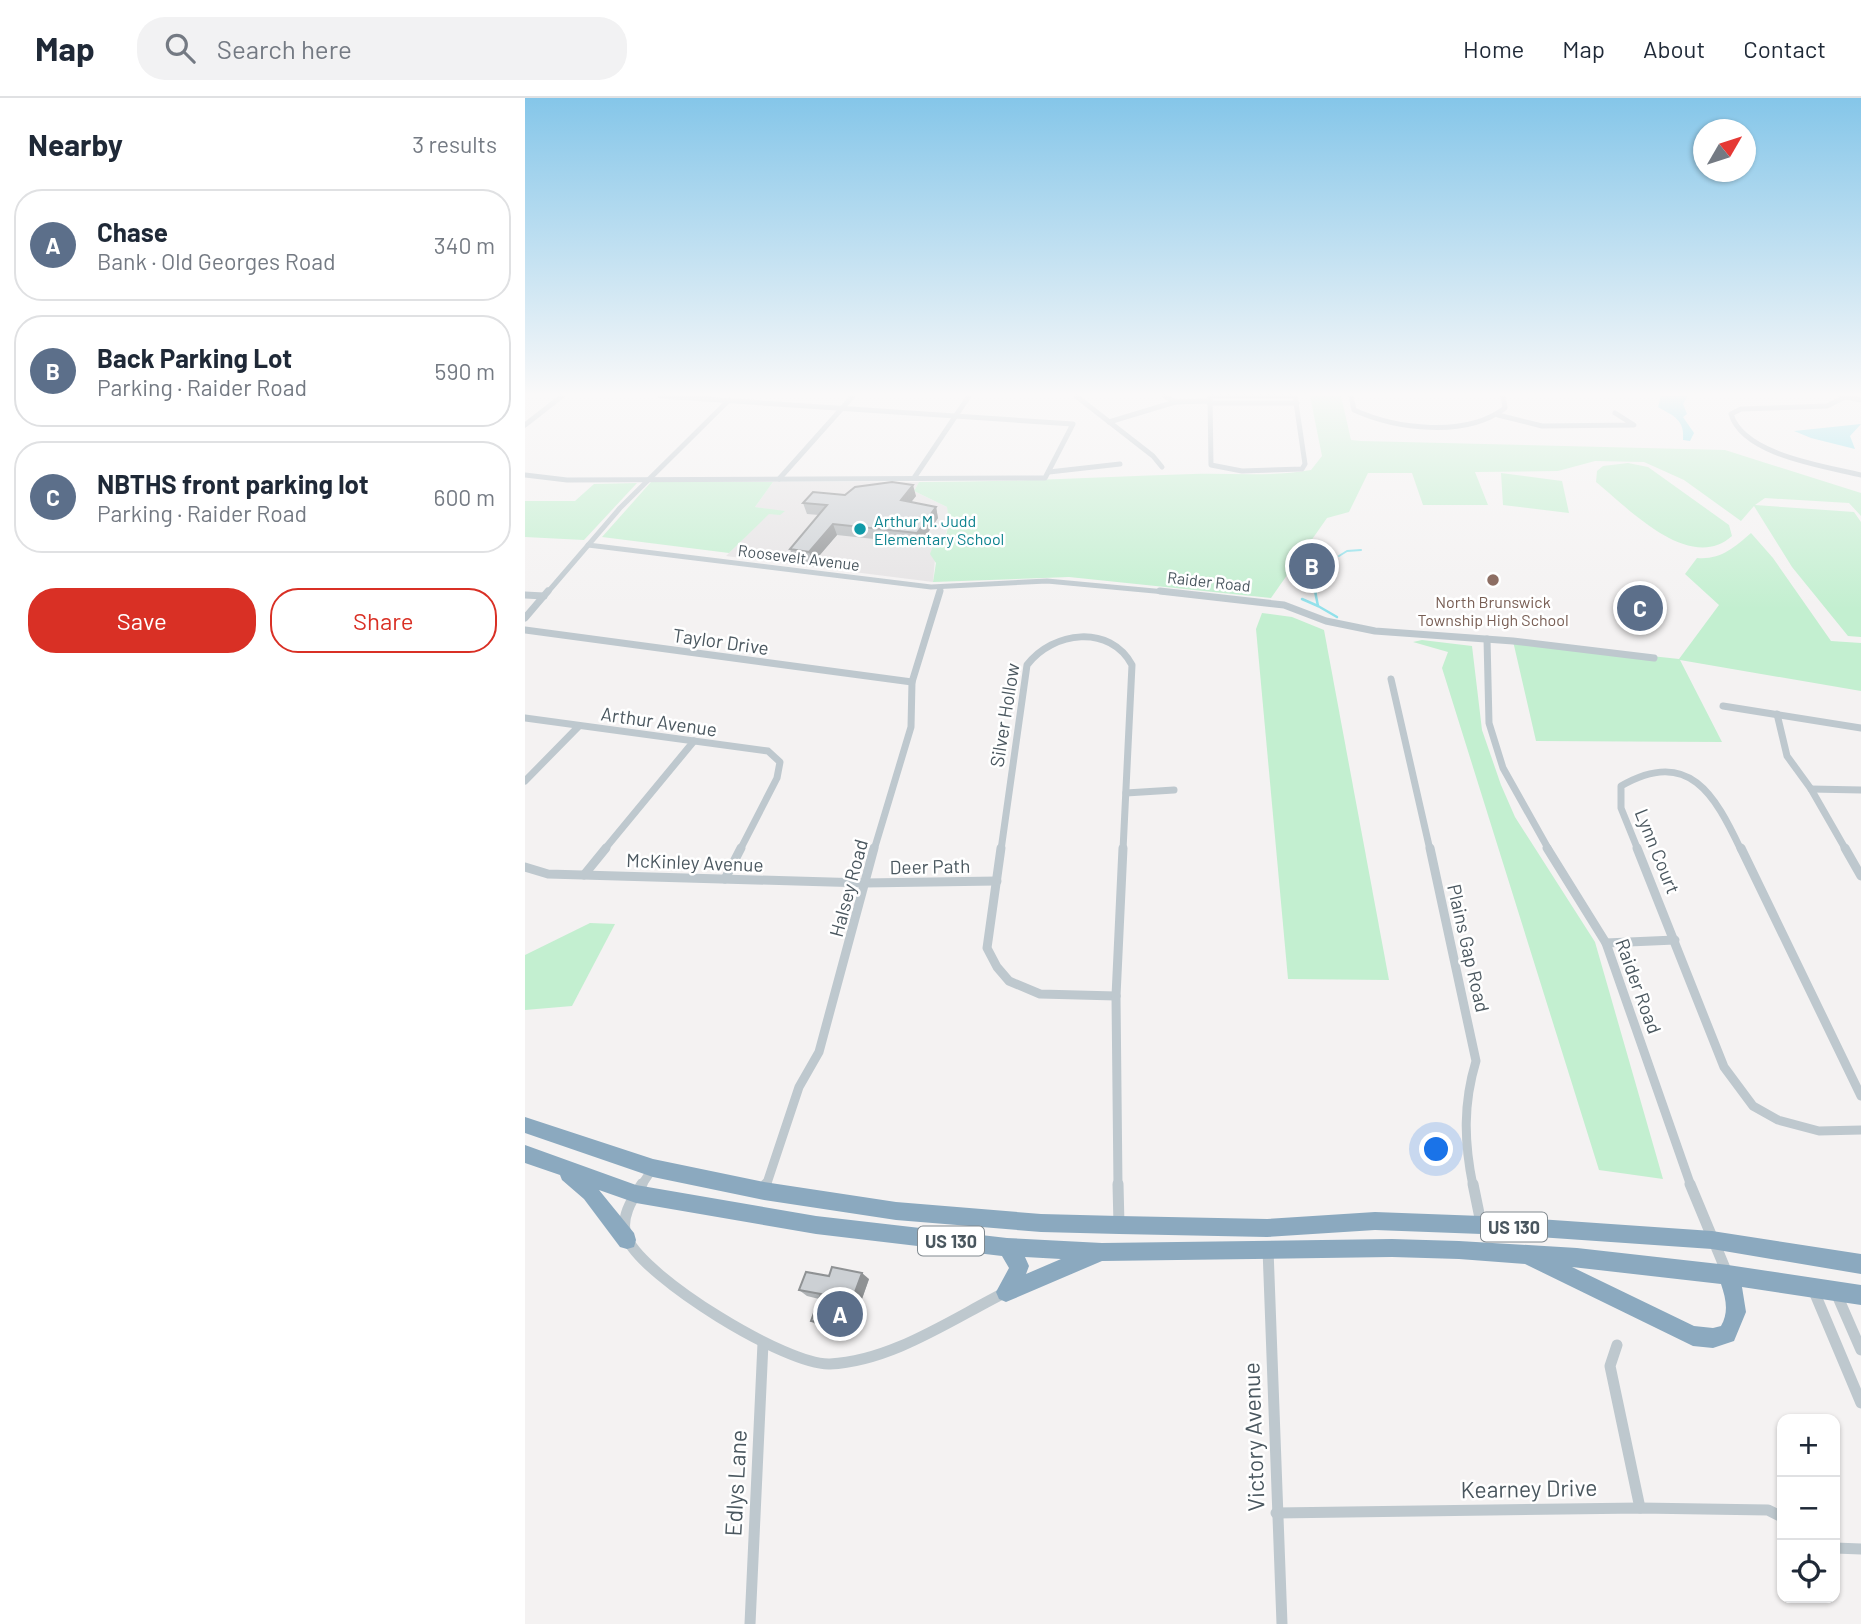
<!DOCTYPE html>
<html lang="en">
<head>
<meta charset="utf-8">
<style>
  body { margin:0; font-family:Barlow,sans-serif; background:#f2f2f3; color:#1f2937 }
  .controls { position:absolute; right:21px; bottom:21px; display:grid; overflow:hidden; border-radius:14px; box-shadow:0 2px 5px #0004 }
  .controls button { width:63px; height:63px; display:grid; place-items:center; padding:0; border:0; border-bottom:2px solid #e0e1e3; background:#fff; color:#1f2937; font:35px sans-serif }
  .compass { position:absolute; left:1168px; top:21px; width:63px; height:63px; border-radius:50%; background:#fff; box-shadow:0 2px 5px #0004; rotate:51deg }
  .you { position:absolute; left:912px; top:1052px; width:24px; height:24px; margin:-18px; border:5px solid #fff; border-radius:50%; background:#1a73e8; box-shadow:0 0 0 10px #1a73e833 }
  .badge { display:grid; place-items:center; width:46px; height:46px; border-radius:50%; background:#d93025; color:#fff; font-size:23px; font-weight:700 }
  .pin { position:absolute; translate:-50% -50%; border:4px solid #fff; box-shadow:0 2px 7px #0006 }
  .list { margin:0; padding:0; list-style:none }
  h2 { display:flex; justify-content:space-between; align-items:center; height:91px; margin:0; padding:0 28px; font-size:30px }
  h2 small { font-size:23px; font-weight:400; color:#747a83 }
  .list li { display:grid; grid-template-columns:46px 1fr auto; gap:21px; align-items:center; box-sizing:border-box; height:112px; margin:0 14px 14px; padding:0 14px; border:2px solid #e0e1e3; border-radius:28px }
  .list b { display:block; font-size:26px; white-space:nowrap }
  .list p { margin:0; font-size:23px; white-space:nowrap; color:#747a83 }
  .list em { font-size:23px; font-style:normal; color:#747a83 }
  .actions { display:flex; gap:14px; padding:21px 28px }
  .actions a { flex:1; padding:16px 0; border:2px solid #d93025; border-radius:28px; text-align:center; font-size:24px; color:#d93025 }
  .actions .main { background:#d93025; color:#fff }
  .icon { flex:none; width:38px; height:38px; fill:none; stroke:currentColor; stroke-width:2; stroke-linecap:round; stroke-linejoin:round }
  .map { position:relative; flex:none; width:1336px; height:1526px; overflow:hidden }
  header { display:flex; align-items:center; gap:42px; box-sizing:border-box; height:98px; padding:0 35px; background:#fff; border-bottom:2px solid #e0e1e3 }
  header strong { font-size:33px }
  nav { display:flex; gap:38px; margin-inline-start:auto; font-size:24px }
  .search { width:490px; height:63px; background:#f2f2f3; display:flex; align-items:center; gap:18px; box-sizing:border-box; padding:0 24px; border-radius:28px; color:#747a83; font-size:26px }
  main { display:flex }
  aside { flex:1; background:#fff }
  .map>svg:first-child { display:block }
  .education { fill:#e5e3e4 }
  .green { fill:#c3efd0 }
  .water { fill:#91e1eb }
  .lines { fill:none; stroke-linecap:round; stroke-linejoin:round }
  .stream-far1 { stroke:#91e1eb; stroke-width:2 }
  .stream { stroke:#91e1eb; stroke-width:2.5 }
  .street-far3 { stroke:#bec8ce; stroke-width:5 }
  .street-far2 { stroke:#bec8ce; stroke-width:7 }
  .street-far1 { stroke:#bec8ce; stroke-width:9 }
  .street { stroke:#bec8ce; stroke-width:11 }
  .highway { fill:#8ba9bf; fill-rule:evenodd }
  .wall { fill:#afb3b6 }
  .shaded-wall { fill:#8f9294 }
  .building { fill:#ccd0d4; stroke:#8f9294; stroke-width:2 }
  .culture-dot { fill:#0f9aa8; stroke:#fff; stroke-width:2.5 }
  .education-dot { fill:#8d6e63; stroke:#fff; stroke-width:2.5 }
  .labels { text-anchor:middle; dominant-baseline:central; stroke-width:5; stroke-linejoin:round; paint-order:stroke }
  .far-culture-label { font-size:16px; fill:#0d838f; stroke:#fff; text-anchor:start }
  .far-street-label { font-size:16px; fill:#4a575f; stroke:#fff }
  .far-education-label { font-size:16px; fill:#785e54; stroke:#fff }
  .shield { fill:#fff; stroke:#80898f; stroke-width:2 }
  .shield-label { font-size:18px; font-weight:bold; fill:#4a575f }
  .street-label { font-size:19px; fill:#4a575f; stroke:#fff }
  .near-street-label { font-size:23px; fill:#4a575f; stroke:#fff }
</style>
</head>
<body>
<header>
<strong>Map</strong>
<div class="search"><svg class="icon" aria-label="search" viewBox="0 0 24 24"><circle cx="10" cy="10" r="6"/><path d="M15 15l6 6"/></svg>Search here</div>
<nav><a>Home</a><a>Map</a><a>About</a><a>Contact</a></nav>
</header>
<main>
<aside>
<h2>Nearby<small>3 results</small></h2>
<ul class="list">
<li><span class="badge" style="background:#5c6f8a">A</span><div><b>Chase</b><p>Bank · Old Georges Road</p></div><em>340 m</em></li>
<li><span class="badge" style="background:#5c6f8a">B</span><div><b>Back Parking Lot</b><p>Parking · Raider Road</p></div><em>590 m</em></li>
<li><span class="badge" style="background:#5c6f8a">C</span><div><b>NBTHS front parking lot</b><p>Parking · Raider Road</p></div><em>600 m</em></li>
</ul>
<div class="actions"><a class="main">Save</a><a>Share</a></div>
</aside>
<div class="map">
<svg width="1336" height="1526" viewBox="0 0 1336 1526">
  <rect width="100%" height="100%" fill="#f4f2f2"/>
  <polygon class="education" points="248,384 394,384 389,393 422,409 424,426 420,438 412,437 408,484 201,458 247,412 230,409"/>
  <g class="green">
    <path d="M785,298H816L826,342L836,343L1200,352L1336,395V418L1324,405L1240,400L1230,407L1329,414L1336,424V539L1323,538L1267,469L1229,408L1216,423L1159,382L1119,364L1070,363L1033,373L950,374L963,407H898L887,375H843L824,414L802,420L746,500L544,479L408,484L411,465L405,456L412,437H421L424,426L422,409L389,393L394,384C485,384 577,379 668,376C707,375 748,379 786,372L797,358Z"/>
    <path d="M1103,365L1123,369L1204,427L1207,438C1165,476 1103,410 1071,384L1072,373L1078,368Z"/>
    <polygon points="976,375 1037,383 1044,415 978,407"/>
    <polygon points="126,384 248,384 230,409 260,413 255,417 244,416 204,455 77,439"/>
    <polygon points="112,385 59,442 0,439 0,403 50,403 69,386"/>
    <path d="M1226,435L1248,460L1306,543L1336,545V593L1155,562L1197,644L1011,643L988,543L1154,561L1194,507L1160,476L1172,460C1195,462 1209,450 1226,435Z"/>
    <polygon points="737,515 767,519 799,532 864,882 763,881 731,531"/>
    <polygon points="897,542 947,548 957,632 976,687 990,719 1070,844 1138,1081 1074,1072 917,570 923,554 888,544"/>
    <polygon points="65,825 90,826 47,908 0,912 0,857"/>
  </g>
  <g class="water">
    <path d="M1136,298H1163L1158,306L1162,316L1158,319L1169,335L1165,343L1158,342C1160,322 1149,318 1133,309Z"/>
    <polygon points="1336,326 1325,338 1330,351 1286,340 1269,333"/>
  </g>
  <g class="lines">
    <g class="stream-far1">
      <polyline points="814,458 822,453 836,452"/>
      <polyline points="790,491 791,495"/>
    </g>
    <g class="stream">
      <polyline points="790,493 793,508 812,519"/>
      <polyline points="777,501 793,508"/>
    </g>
    <g class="street-far3">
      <polyline points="551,298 628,358 637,369"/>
      <polyline points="640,298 650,304 685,303"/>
      <polyline points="685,298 686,367 717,373 777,371 780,366 770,298"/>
      <polyline points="685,298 770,298"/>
      <path d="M826,298L829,312C871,331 941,340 980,310L978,298"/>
      <polyline points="1316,298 1336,302"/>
      <path d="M1320,299L1302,308L1216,311L1206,316C1218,357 1299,368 1336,377"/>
      <polyline points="684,305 772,305"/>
      <polyline points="973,317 1017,328 1109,327 1090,315"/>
      <polyline points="584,324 650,304"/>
      <polyline points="0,327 37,298"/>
      <polyline points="524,374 595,366"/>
      <polyline points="0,377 42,382 520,380 548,326 135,298"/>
      <polyline points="389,380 444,298"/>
      <polyline points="254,381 328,298"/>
      <polyline points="63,447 406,489 522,483 651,495"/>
      <polyline points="22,495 95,410 204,302"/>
      <polyline points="414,495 416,490"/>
    </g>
    <g class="street-far2">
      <polyline points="635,493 759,507 801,523 850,533 988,543 1129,560"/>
      <polyline points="0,497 19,498"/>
      <polyline points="0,520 23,493"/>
      <polyline points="0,532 387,584"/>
      <polyline points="962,541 964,625 978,670 1024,752"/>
      <polyline points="866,581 905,752"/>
      <polyline points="1198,608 1336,630"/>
      <polyline points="1252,616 1262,658 1286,691 1321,752"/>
      <polyline points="0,620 243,653 255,664 252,680 215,752"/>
      <polyline points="0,683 54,628"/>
      <polyline points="1286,691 1336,692"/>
      <polyline points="601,695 649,692"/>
      <polyline points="79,752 169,643"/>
      <polyline points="349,752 386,629 387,584 415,493"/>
      <path d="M476,752L502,567C528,533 585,526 607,567L598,752"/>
      <path d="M1113,752L1096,710V688C1164,649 1190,697 1216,752"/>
    </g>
    <g class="street-far1">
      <polyline points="476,750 462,850 472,869 484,883 515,896 591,898"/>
      <path d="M905,750L951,963C938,1006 939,1044 948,1088"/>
      <polyline points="1022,750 1081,845 1166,1088"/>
      <polyline points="1112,750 1199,969 1228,1008 1253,1022 1294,1033 1336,1032"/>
      <polyline points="1216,750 1336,998"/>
      <polyline points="1320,750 1336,778"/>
      <polyline points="0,769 23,776 339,785 472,783"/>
      <polyline points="59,777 81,750"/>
      <polyline points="200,781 216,750"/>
      <polyline points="1081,845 1150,842"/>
      <polyline points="591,898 593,1088"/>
      <polyline points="591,898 598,750"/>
      <polyline points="116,1088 128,1070"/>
      <polyline points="241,1088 274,989 294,954 349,750"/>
    </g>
    <g class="street">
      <path d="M117,1086C107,1101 94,1121 102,1140C119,1180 262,1268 305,1266C367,1263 427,1221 481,1194"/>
      <polyline points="593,1086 594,1127"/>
      <polyline points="948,1086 956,1125"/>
      <polyline points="1165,1086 1202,1175"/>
      <polyline points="239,1093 241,1086"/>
      <polyline points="743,1151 757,1526"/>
      <polyline points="1288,1191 1336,1305"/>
      <polyline points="1312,1197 1336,1252"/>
      <polyline points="1092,1247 1085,1268 1115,1410"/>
      <polyline points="751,1415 1115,1410 1243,1412 1257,1419"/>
      <polyline points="1310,1450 1336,1451"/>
      <polyline points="225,1526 238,1245"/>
    </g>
    <g class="highway">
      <polygon points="0,1019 128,1061 239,1084 371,1104 516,1116 594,1118 742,1121 850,1114 983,1119 1187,1133 1336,1156 1336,1176 1187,1151 983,1137 850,1132 742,1139 594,1136 516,1134 371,1122 239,1102 128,1079 0,1035"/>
      <path d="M0,1047L111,1087L291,1118L482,1140L577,1145L867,1141L934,1143L1052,1150L1203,1167L1336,1187V1207L1217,1189L1221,1214L1209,1243L1188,1250L1168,1248L1000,1166L934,1161L867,1159L577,1163L481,1204L474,1201L471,1194L484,1170L477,1158L291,1136L111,1105L74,1092L109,1135L111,1142L109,1149L102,1151L95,1149L59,1101L37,1082L35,1077L0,1065ZM500,1159L536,1161L501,1176L504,1168ZM1047,1169L1196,1186C1201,1201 1204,1214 1196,1228L1188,1230L1169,1228Z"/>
    </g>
  </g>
  <g class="wall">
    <polygon points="320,397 391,398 386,404 411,409 413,420 395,446 312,437 288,465 269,463 265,451 294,417 282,416 278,405"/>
    <polygon points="304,1178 344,1181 325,1235 294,1229 286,1223 294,1201 282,1198 274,1192"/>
  </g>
  <g class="shaded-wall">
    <polygon points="388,387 391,398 379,413 376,402"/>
    <polygon points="411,409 413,420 395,446 392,435"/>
    <polygon points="308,426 312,437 288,465 284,454"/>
    <polygon points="337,1175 344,1181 325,1235 317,1229"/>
  </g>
  <g class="building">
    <polygon points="367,384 388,387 376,402 411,409 392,435 308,426 284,454 265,451 302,407 278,405 288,394 320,397 330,389"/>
    <polygon points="307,1169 337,1175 317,1229 286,1223 296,1196 274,1192 281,1174 304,1178"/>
  </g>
  <linearGradient id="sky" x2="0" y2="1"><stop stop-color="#85c6e9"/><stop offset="0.58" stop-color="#faf9f9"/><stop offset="1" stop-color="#faf9f9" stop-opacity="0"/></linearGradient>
  <rect width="1336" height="511" fill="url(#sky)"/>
  <circle class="culture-dot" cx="335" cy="431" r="7"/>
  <circle class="education-dot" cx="968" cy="482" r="7"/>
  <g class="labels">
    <g class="far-culture-label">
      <text x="349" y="422">Arthur M. Judd<tspan x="349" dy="18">Elementary School</tspan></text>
    </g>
    <g class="far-street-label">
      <text transform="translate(274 459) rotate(7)">Roosevelt Avenue</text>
      <text transform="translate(684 483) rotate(6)">Raider Road</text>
    </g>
    <g class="far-education-label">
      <text x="968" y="503">North Brunswick<tspan x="968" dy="18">Township High School</tspan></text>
    </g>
    <g class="shield">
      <rect x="956" y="1114.5" width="66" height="29" rx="5"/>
      <rect x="393" y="1128.5" width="66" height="29" rx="5"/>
    </g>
    <g class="shield-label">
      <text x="989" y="1129">US 130</text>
      <text x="426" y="1143">US 130</text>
    </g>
    <g class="street-label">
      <text transform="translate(196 543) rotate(8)">Taylor Drive</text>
      <text transform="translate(479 617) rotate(-81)">Silver Hollow</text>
      <text transform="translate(134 623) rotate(8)">Arthur Avenue</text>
      <text transform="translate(1133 753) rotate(68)">Lynn Court</text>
      <text transform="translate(170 764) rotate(2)">McKinley Avenue</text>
      <text transform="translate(405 768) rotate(-1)">Deer Path</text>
      <text transform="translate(323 790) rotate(-75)">Halsey Road</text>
      <text transform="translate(944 850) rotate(77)">Plains Gap Road</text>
      <text transform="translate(1114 888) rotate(70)">Raider Road</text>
    </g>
    <g class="near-street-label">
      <text transform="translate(728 1339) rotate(-92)">Victory Avenue</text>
      <text transform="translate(210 1385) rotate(-87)">Edlys Lane</text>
      <text transform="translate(1004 1390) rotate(-1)">Kearney Drive</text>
    </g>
  </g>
</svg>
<div class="controls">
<button>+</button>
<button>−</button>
<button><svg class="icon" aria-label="locate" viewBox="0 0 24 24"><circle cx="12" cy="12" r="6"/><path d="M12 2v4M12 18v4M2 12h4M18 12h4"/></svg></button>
</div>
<svg class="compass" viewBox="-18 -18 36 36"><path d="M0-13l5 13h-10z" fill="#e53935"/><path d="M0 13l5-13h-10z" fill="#747a83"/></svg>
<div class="you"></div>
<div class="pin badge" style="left:315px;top:1216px;background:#5c6f8a">A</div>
<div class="pin badge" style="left:787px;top:468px;background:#5c6f8a">B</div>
<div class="pin badge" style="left:1115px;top:510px;background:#5c6f8a">C</div>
</div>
</main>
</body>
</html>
